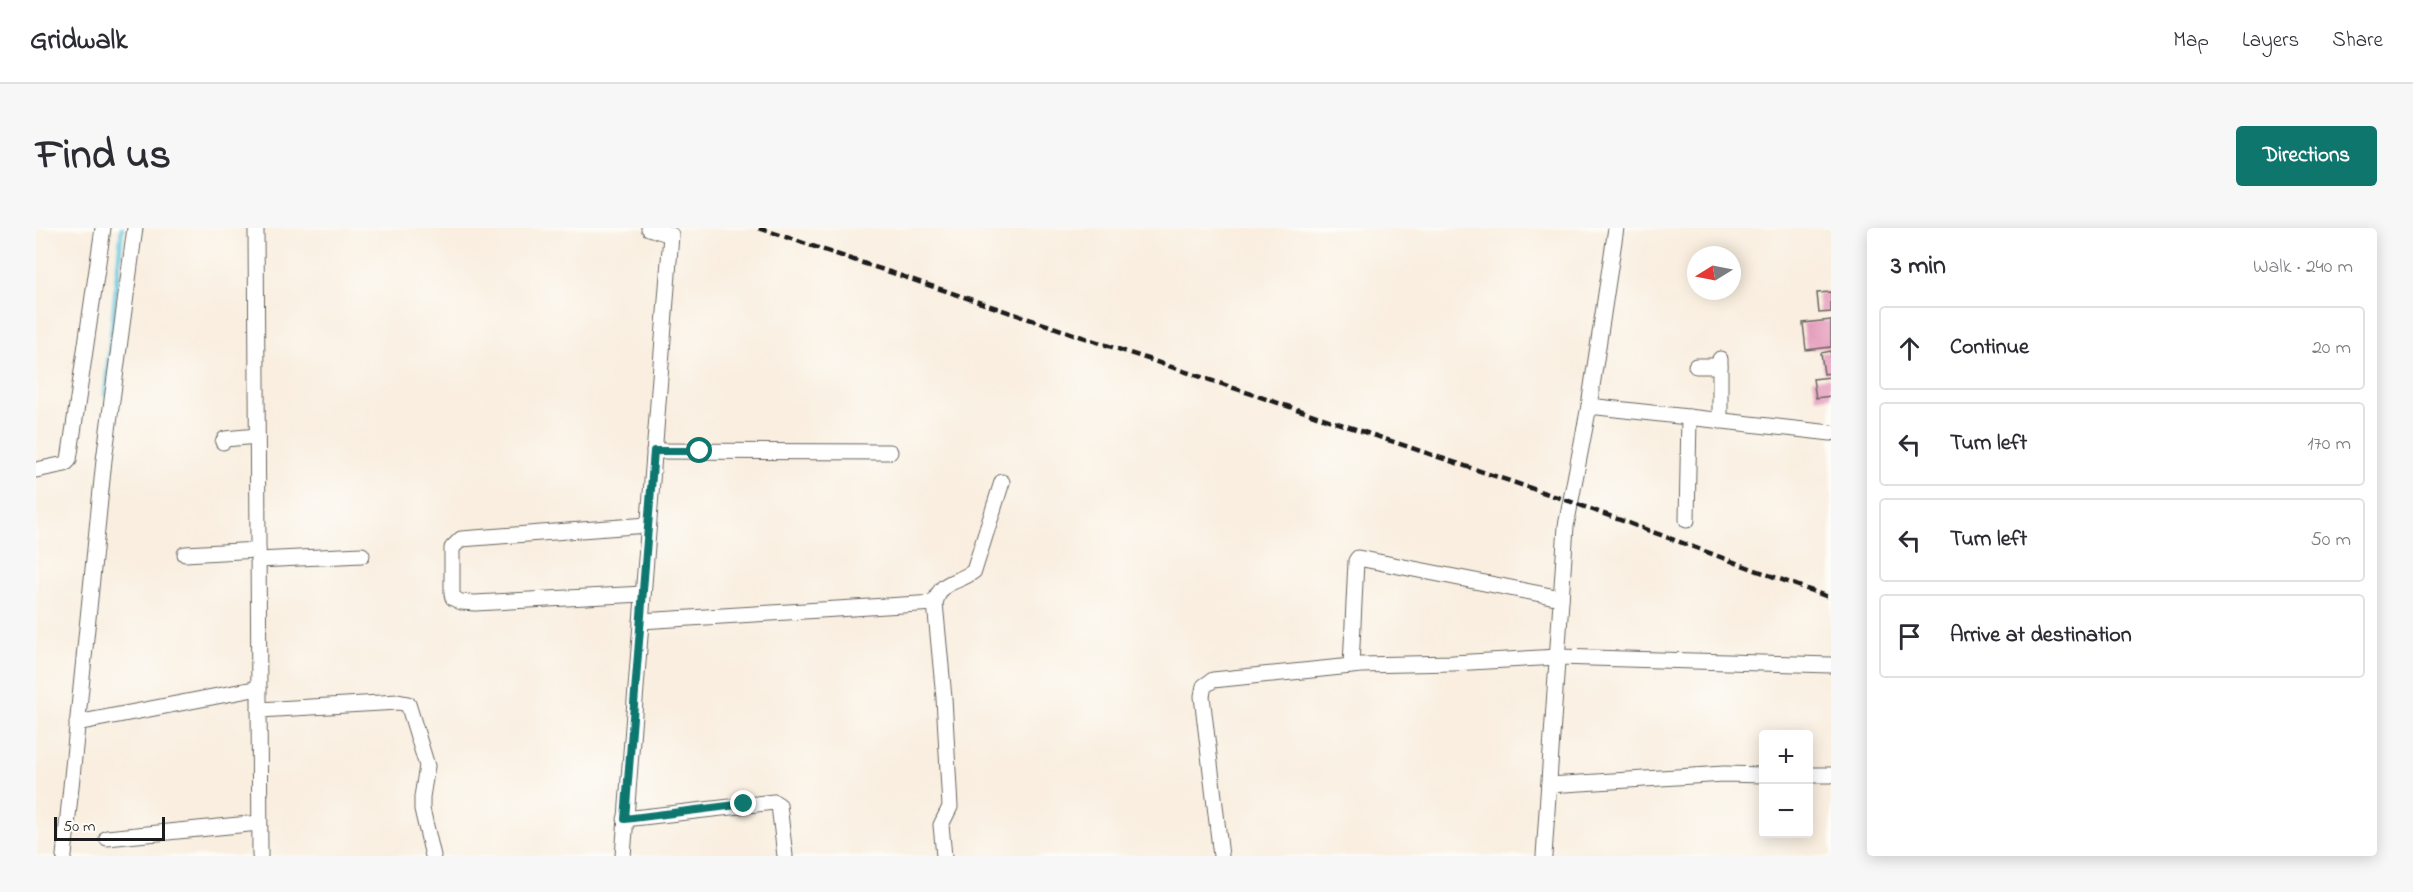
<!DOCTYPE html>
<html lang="en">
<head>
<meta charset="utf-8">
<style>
  body { margin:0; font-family:"Indie Flower",sans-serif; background:#f7f7f7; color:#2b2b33 }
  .controls { position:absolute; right:18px; bottom:18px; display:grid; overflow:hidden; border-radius:6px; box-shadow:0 3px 15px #0003 }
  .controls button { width:54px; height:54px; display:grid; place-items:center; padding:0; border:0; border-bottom:2px solid #e1e1e2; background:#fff; color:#2b2b33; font:30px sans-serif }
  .compass { position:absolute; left:1651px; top:18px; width:54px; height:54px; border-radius:50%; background:#fff; box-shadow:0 3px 15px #0003; rotate:260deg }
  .scale { position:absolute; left:18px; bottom:15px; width:111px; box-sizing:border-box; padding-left:6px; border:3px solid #1c1c1c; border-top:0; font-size:16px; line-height:21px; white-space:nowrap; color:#1c1c1c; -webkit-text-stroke:4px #fdfcf7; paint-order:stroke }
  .stop { position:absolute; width:18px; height:18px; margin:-14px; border:4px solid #0f766e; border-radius:50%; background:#fff }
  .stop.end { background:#0f766e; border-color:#fff; box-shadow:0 2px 6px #0008 }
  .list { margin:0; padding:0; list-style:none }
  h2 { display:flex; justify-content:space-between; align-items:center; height:78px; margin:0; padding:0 24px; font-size:26px }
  h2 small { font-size:20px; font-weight:400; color:#7c7c81 }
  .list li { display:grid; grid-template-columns:39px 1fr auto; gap:18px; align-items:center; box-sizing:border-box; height:84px; margin:0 12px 12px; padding:0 12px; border:2px solid #e1e1e2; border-radius:6px }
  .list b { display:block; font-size:22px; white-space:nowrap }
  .list em { font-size:20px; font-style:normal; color:#7c7c81 }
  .icon { flex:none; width:33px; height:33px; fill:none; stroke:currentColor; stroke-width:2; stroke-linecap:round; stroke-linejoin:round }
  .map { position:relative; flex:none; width:1795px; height:628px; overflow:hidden; border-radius:6px }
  header { display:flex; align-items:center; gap:36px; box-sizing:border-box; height:84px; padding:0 30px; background:#fff; border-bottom:2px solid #e1e1e2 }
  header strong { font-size:28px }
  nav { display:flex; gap:33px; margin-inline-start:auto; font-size:21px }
  .intro { display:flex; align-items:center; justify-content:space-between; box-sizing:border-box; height:144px; padding:0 36px }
  h1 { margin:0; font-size:42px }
  .button { padding:15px 27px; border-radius:6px; background:#0f766e; color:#fff; font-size:21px; font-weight:700 }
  main { display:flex; gap:36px; padding:0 36px }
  aside { flex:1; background:#fff; border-radius:6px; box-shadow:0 3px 15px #0003 }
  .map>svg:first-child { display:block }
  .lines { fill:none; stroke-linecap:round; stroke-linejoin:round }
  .stream { stroke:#62c8df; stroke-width:4.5 }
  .building { fill:#e59ebd }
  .minor-casing { stroke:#696660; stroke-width:17 }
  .minor { stroke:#fff; stroke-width:15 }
  .rail { stroke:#1c1c1c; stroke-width:4.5; stroke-dasharray:9 4.5; stroke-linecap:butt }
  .route { stroke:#0f766e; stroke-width:8 }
</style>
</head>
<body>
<header>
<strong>Gridwalk</strong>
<nav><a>Map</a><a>Layers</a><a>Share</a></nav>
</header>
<div class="intro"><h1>Find us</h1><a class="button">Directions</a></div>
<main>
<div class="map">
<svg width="1795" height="628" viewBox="0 0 1795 628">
  <rect width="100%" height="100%" fill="#fdfcf7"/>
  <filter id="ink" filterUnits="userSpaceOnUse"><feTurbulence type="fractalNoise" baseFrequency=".0167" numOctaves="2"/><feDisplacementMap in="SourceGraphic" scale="12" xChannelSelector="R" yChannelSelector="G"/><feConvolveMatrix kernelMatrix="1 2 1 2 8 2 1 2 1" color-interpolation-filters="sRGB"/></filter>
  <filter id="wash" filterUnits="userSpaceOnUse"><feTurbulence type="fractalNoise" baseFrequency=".008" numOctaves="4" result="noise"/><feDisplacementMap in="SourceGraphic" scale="24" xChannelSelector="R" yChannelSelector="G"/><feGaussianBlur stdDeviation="1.35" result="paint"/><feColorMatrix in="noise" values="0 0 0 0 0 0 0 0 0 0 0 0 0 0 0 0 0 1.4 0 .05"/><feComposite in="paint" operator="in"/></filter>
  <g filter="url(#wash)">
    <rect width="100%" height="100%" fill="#f9eedf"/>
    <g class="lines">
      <polyline class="stream" points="69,167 86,0"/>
    </g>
    <g id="blocks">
      <g class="building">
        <polygon points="1795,64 1795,84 1783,85 1781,65"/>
        <polygon points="1795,92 1795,119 1770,122 1767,95"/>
        <polygon points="1795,123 1795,145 1788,146 1785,125"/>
        <polygon points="1795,149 1795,168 1780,170 1777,151"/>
      </g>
    </g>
  </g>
  <g filter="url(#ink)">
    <use href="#blocks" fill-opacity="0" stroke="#696660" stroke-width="1.5"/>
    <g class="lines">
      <g class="minor-casing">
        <g id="minor">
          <polyline points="220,0 224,628"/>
          <polyline points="1660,138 1684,138"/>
          <polyline points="1553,178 1795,205"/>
          <polyline points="1684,193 1684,131"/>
          <polyline points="187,214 189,211 221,208"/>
          <polyline points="618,223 854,224"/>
          <polyline points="0,242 29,236 33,232 67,0"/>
          <polyline points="1651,292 1653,189"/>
          <polyline points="149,326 222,322"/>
          <polyline points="222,332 326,327"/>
          <polyline points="607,366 439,375 425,374 417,370 416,366 416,320 425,311 612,297"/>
          <polyline points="605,393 899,375"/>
          <polyline points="1315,438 1320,333 1322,330 1525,370"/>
          <polyline points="223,482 362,474 372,476 391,538 386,569 386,581 397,628"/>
          <polyline points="41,495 223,460"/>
          <polyline points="1772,547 1795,547"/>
          <polyline points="1513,557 1688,546 1728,547"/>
          <polyline points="589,591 738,574 743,577 749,628"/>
          <polyline points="71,610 223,595"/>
          <polyline points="28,628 68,232 99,0"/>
          <polyline points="587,628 635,7 613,0"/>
          <path d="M908,628L905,597L914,579L908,470L899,375C906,350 922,356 938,343L966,254"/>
          <polyline points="1185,628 1166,468 1168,458 1177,452 1325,437 1417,435 1522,429 1795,437"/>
          <polyline points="1508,628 1530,298 1553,178 1580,0"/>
        </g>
      </g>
      <use href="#minor" class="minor"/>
      <polyline class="rail" points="723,0 1533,273 1795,370"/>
    </g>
  </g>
  <g class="lines" filter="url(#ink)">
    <polyline class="route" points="664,223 618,223 589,591 708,576"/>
  </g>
</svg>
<div class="controls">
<button>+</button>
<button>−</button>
</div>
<svg class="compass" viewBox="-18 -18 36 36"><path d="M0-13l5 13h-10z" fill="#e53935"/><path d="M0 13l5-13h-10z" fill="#7c7c81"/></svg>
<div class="scale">50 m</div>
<div class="stop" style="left:664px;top:223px"></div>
<div class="stop end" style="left:708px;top:576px"></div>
</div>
<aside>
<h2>3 min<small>Walk · 240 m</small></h2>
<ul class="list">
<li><svg class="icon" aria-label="ahead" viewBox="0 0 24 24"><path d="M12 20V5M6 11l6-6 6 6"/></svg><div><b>Continue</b></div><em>20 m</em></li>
<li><svg class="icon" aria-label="left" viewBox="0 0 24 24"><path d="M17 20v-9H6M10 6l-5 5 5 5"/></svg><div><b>Turn left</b></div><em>170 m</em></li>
<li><svg class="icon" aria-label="left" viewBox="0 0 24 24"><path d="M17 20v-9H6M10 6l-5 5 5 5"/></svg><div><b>Turn left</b></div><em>50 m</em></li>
<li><svg class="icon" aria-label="arrive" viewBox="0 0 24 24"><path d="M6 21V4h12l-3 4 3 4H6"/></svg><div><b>Arrive at destination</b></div></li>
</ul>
</aside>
</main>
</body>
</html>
